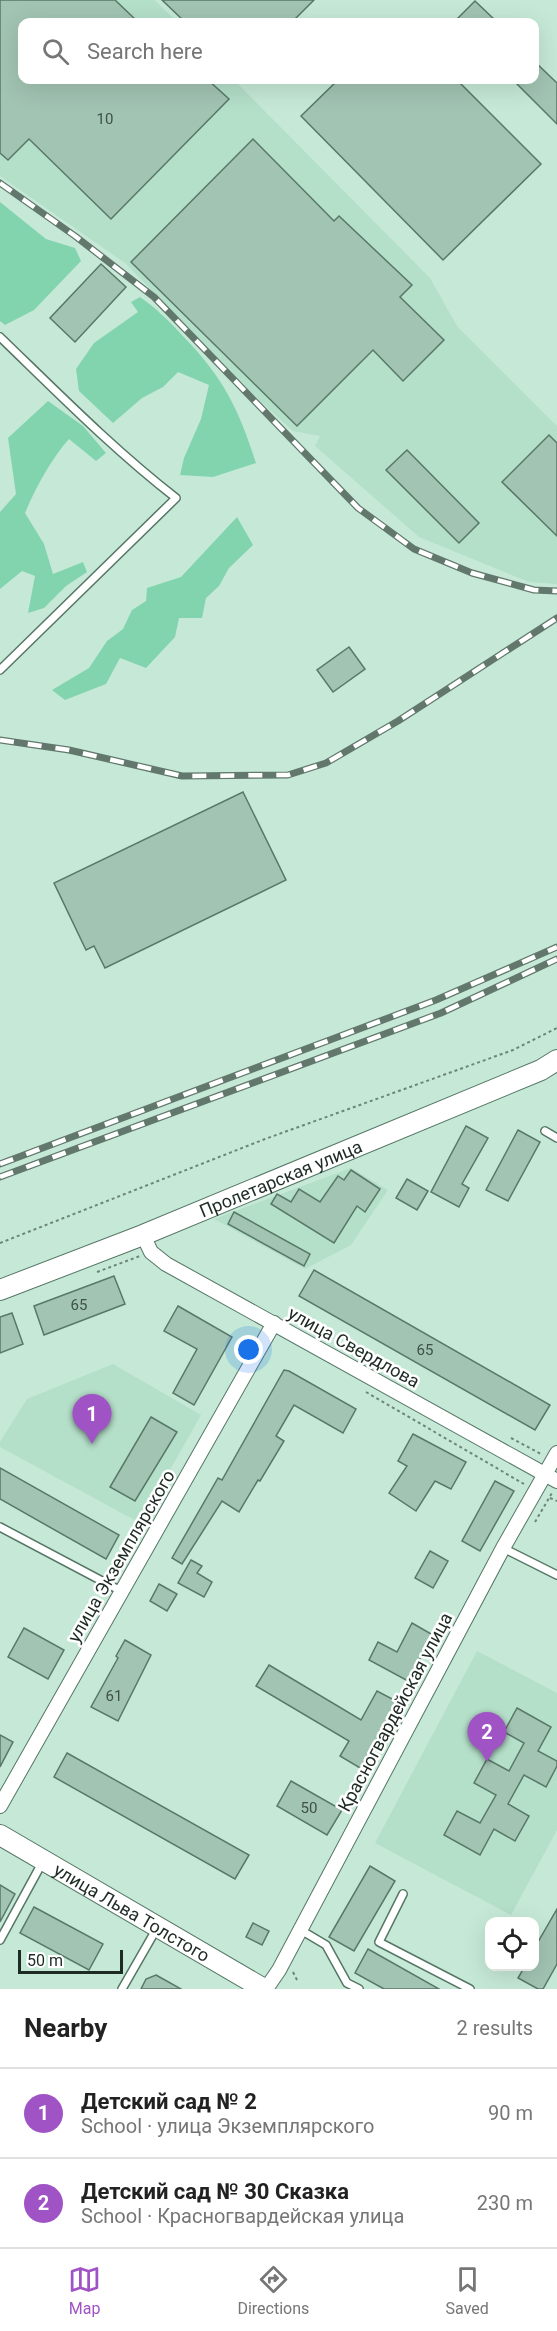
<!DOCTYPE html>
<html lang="en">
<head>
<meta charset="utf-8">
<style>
  body { margin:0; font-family:Roboto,sans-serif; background:#f2f2f2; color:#222 }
  .controls { position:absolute; right:18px; bottom:18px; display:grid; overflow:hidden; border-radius:12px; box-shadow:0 6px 24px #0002 }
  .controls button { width:54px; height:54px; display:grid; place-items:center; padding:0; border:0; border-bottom:2px solid #e0e0e0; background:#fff; color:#222; font:30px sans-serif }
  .scale { position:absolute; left:18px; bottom:15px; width:105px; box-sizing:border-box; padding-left:6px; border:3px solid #1e2b25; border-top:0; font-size:16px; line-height:21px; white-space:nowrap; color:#1e2b25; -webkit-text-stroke:4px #fff; paint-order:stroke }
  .you { position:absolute; left:249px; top:1350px; width:21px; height:21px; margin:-15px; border:4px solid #fff; border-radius:50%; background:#1a73e8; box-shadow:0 0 0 9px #1a73e833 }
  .badge { display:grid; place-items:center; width:39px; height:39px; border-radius:50%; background:#a053c5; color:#fff; font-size:20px; font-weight:700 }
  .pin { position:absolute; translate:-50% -50px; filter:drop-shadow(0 2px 3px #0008) }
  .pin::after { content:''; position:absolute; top:32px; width:21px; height:18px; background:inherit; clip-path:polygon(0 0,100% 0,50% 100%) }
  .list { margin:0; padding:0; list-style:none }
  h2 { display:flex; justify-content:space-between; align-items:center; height:78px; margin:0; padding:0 24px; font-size:26px }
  h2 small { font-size:20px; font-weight:400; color:#767676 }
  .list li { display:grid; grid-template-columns:39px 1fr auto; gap:18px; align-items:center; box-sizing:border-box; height:90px; padding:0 24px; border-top:2px solid #e0e0e0 }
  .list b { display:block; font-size:22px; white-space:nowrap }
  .list p { margin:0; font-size:20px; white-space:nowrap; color:#767676 }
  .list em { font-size:20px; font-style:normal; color:#767676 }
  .icon { flex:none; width:33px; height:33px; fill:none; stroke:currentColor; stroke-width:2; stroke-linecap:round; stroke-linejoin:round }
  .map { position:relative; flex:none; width:557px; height:1989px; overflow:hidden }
  .search { position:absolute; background:#fff; box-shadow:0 6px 24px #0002; left:18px; right:18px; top:18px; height:66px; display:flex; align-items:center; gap:15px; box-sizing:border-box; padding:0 21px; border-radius:12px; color:#767676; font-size:22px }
  .sheet { height:258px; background:#fff }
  nav { display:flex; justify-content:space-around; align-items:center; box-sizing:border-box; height:84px; border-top:2px solid #e0e0e0; background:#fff; font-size:16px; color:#767676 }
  nav a { display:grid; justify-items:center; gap:3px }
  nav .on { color:#a053c5 }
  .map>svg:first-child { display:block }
  .built { fill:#b4dfc9 }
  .green { fill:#82d4ae }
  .building { fill:#a2c4b3; stroke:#587868; stroke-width:1.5 }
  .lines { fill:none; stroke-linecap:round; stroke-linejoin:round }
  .lane-casing { stroke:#567666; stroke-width:10 }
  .street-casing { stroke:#567666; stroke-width:16 }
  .secondary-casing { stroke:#567666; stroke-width:22 }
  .path { stroke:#6d8579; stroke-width:2; stroke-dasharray:3 3; stroke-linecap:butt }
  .lane { stroke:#fff; stroke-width:7 }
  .street { stroke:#fff; stroke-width:14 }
  .secondary { stroke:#fff; stroke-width:20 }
  .rail-casing { stroke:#62786d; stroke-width:7 }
  .rail { stroke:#fff; stroke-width:4.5; stroke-dasharray:14; stroke-linecap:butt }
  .labels { text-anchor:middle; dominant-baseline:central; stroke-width:5; stroke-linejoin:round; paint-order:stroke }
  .number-label { font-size:15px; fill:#3f5148 }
  .street-label { font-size:18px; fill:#1e2b25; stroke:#fff }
</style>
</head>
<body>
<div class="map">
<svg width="557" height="1989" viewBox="0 0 557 1989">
  <rect width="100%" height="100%" fill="#c6e9d7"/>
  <g class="built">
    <polygon points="0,0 155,0 177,22 22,22 22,80 234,80 430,278 457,326 557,426 557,584 529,582 419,537 315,446 320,436 293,431 262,403 125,263 0,176"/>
    <polygon points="351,1168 388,1190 351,1245 305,1269 214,1219"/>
    <polygon points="113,1364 201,1415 140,1523 0,1447 0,1442 27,1399"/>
    <polygon points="477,1651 557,1693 557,1830 511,1915 375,1843"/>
  </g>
  <g class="green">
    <polygon points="0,202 46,239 75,248 81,261 34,310 5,325 0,321"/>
    <path d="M140,297C156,308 168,320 181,334C223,377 238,407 256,463L213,477L180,475L184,458L201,419L209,385L178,372L163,387L142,398L113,423L79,391L76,369L94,343L138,312L131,302Z"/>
    <path d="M48,401L83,426L106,453L96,461L69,439C51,459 35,489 25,513L44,544L53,574L83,562L87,572L66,586L44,608L28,613L35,576L22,571L0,589V512L16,494L8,438Z"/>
    <polygon points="237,517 253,545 229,568 219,586 206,598 202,618 179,618 175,637 146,668 120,658 106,684 65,700 52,690 89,668 107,641 123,629 132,610 146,601 147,588 181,577"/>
  </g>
  <g class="building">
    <polygon points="0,0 115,0 138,22 22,22 22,80 208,80 229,99 111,219 29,139 8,160 0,153"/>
    <polygon points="162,0 314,0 292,22 185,22"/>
    <polygon points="475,1 497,22 454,22"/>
    <polygon points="534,61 557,83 557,124 513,80 534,80"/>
    <polygon points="338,80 457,80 541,164 443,260 301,116"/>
    <polygon points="253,139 334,221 339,216 412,285 400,297 444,340 403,381 373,350 297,426 131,262"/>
    <polygon points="101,264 126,287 75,342 50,318"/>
    <polygon points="549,435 557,443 557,536 502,482"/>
    <polygon points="407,450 479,523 459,543 386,470"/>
    <polygon points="349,647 365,669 333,692 317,670"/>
    <polygon points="243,792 286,880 105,968 94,946 86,950 54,883"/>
    <polygon points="466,1126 488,1138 462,1184 469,1188 459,1207 431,1192"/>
    <polygon points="518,1130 540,1142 508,1201 486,1190"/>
    <polygon points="351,1170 380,1189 365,1212 357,1206 334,1243 271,1204 277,1194 291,1202 299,1189 320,1202 338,1176 344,1180"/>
    <polygon points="407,1179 428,1191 417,1210 396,1198"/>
    <polygon points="234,1212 310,1254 304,1266 228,1224"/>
    <polygon points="314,1270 550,1405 535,1430 299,1296"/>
    <polygon points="114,1276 125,1304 44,1335 34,1306"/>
    <polygon points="178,1306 232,1337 194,1405 173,1393 197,1349 164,1331"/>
    <polygon points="12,1313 23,1344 0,1353 0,1317"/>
    <polygon points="284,1370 289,1371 356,1409 343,1433 294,1405 276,1436 284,1441 260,1481 258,1480 239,1512 222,1501 182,1564 172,1558 218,1478 222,1480"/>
    <polygon points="151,1417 177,1432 135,1501 110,1487"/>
    <polygon points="413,1434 466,1462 451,1489 435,1481 416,1511 389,1493 407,1466 398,1461"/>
    <polygon points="0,1468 119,1535 106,1559 0,1499"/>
    <polygon points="495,1481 514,1491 480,1551 462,1541"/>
    <polygon points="430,1551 448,1561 433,1588 415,1578"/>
    <polygon points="191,1560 202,1566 197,1573 212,1582 204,1597 178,1583"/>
    <polygon points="159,1584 177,1594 167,1611 150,1601"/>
    <polygon points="412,1623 433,1635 408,1681 369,1660 378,1642 397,1652"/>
    <polygon points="24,1628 64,1650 48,1679 8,1657"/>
    <polygon points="125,1640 151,1655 118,1721 91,1707 118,1658 116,1656"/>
    <polygon points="269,1665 361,1720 377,1691 398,1702 360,1768 340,1756 349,1741 256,1686"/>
    <polygon points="517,1708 551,1727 538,1751 557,1761 557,1766 546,1787 524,1775 508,1804 529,1816 515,1841 494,1829 480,1855 444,1835 457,1811 480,1823 496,1795 474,1783 487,1759 509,1771 524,1743 504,1732"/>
    <polygon points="0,1735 13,1742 0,1767"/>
    <polygon points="67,1753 249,1855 235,1879 54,1777"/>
    <polygon points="291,1781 342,1810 327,1835 277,1806"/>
    <polygon points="370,1866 395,1881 354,1951 329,1937"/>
    <polygon points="0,1885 15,1894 0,1922"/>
    <polygon points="34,1907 103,1944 89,1970 20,1933"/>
    <polygon points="557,1909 557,1964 543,1989 538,1989 518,1978 525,1966 534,1966 534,1949"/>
    <polygon points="253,1923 269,1931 262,1945 246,1937"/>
    <polygon points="368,1949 439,1989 384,1989 355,1973"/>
    <polygon points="156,1975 181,1989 141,1989 146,1979"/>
  </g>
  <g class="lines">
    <g class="lane-casing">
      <g id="lane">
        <path d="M0,337C57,392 113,449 176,498L0,670"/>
        <polyline points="545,1131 557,1138"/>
        <polyline points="0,1527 121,1591"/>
        <polyline points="503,1548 557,1575"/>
        <polyline points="403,1894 379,1942 470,1989"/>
        <polyline points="299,1929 326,1945 347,1983 359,1989"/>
        <polyline points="0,1940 42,1863"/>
        <polyline points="122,1989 157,1928"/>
      </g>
    </g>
    <g class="street-casing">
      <g id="street">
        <polyline points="143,1235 151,1252 166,1264 557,1481"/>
        <polyline points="0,1806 274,1323"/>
        <polyline points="266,1989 279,1970 503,1548 557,1453"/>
      </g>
    </g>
    <g class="secondary-casing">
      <g id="secondary">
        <path id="s1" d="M0,1290L143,1235L541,1070L557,1060"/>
        <path id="s2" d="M0,1835L264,1989"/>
      </g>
    </g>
    <g class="path">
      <polyline points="0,1243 265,1139 513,1050 557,1028"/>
      <polyline points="97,1272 140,1256"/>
      <polyline points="366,1392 524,1484"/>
      <polyline points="511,1438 541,1454"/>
      <polyline points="550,1498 557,1501"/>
      <polyline points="535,1522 552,1493"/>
      <polyline points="293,1972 298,1982"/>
    </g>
    <use href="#lane" class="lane"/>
    <use href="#street" class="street"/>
    <use href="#secondary" class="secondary"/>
    <g class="rail-casing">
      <g id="rail">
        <polyline points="0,183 75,236 154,297 358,508 414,549 472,573 534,590 557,591"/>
        <polyline points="0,740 69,750 182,776 288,775 326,763 398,721 557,618"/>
        <polyline points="0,1164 436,1000 557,947"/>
        <polyline points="0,1177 441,1013 557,959"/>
      </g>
    </g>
    <use href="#rail" class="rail"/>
  </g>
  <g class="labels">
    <g class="number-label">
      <text x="105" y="119">10</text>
      <text x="79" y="1305">65</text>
      <text x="425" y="1350">65</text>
      <text x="114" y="1696">61</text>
      <text x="309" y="1808">50</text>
    </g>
    <g class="street-label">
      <text stroke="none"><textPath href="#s1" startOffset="302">Пролетарская улица</textPath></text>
      <text transform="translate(354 1347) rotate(29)">улица Свердлова</text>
      <text transform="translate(121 1556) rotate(-60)">улица Экземплярского</text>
      <text transform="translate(395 1712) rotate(-62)">Красногвардейская улица</text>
      <text stroke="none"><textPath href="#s2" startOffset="153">улица Льва Толстого</textPath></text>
    </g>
  </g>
</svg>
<div class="controls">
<button><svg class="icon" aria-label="locate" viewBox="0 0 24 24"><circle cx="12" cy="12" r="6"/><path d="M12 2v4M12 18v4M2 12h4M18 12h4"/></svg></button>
</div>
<div class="scale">50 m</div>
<div class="you"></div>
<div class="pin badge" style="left:92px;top:1444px">1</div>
<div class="pin badge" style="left:487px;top:1762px">2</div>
<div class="search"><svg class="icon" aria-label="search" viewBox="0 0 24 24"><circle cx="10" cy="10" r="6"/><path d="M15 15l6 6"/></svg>Search here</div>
</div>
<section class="sheet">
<h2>Nearby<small>2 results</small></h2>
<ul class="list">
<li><span class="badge">1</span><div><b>Детский сад № 2</b><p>School · улица Экземплярского</p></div><em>90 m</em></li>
<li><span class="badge">2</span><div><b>Детский сад № 30 Сказка</b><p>School · Красногвардейская улица</p></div><em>230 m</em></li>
</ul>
</section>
<nav>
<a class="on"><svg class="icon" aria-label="map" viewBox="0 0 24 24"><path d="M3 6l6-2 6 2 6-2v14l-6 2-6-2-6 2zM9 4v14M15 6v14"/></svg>Map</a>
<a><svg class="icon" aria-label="directions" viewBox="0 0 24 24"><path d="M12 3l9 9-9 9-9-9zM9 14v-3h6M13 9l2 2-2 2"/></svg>Directions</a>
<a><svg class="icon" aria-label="saved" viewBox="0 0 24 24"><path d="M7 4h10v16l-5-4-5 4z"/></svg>Saved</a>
</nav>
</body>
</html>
